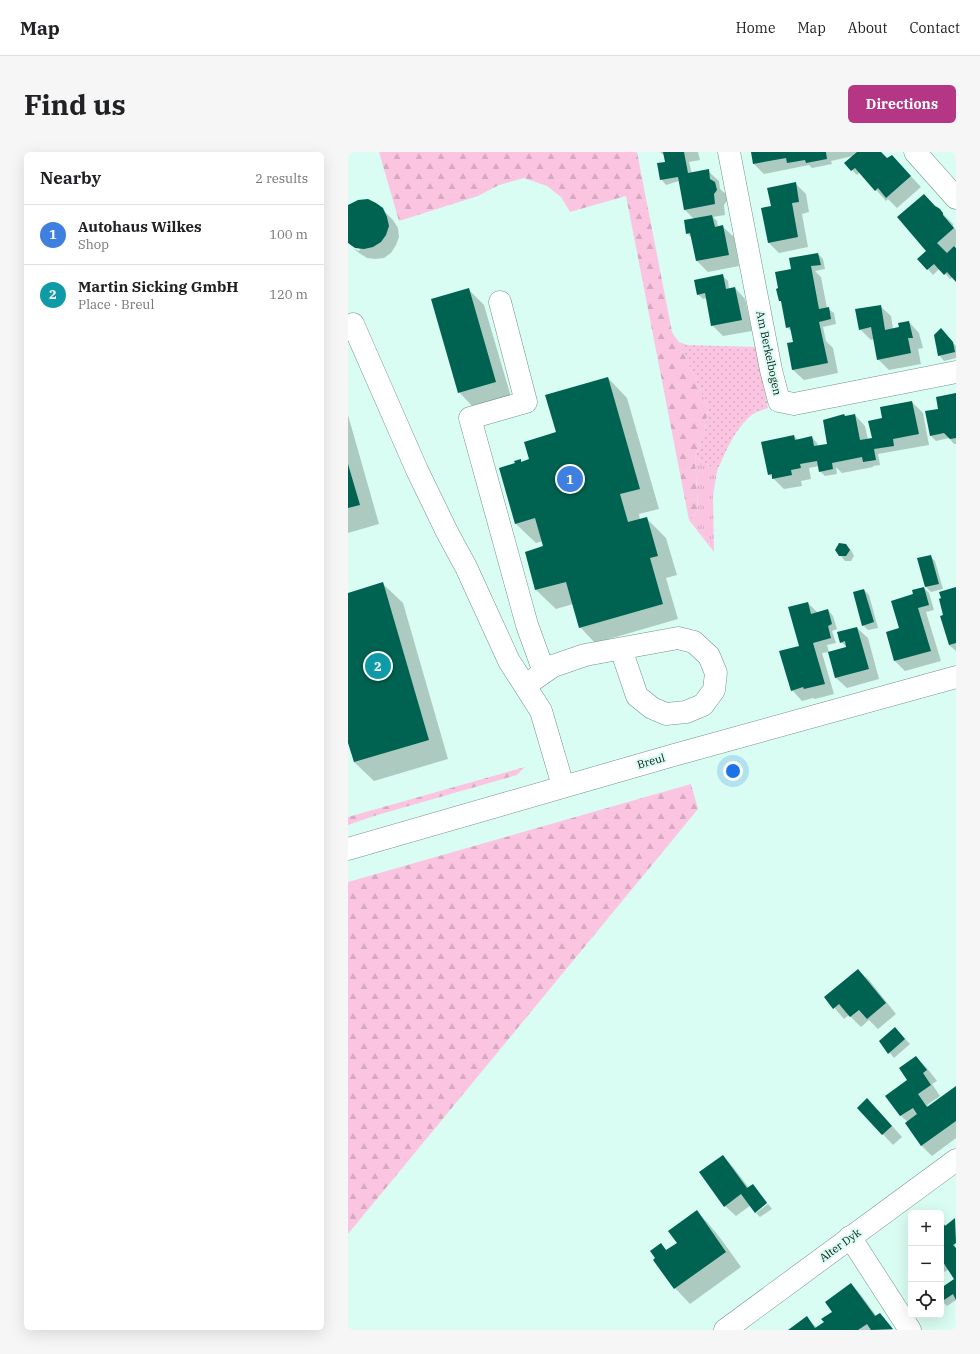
<!DOCTYPE html>
<html lang="en">
<head>
<meta charset="utf-8">
<style>
  body { margin:0; font-family:"IBM Plex Serif",serif; background:#f6f6f6; color:#202124 }
  .controls { position:absolute; right:12px; bottom:12px; display:grid; overflow:hidden; border-radius:6px; box-shadow:0 4px 16px #0002 }
  .controls button { width:36px; height:36px; display:grid; place-items:center; padding:0; border:0; border-bottom:1px solid #e0e0e0; background:#fff; color:#202124; font:20px sans-serif }
  .you { position:absolute; left:385px; top:619px; width:14px; height:14px; margin:-10px; border:3px solid #fff; border-radius:50%; background:#1a73e8; box-shadow:0 0 0 6px #1a73e833 }
  .badge { display:grid; place-items:center; width:26px; height:26px; border-radius:50%; background:#b43685; color:#fff; font-size:13px; font-weight:700 }
  .pin { position:absolute; translate:-50% -50%; border:2px solid #fff; box-shadow:0 1px 4px #0006 }
  .list { margin:0; padding:0; list-style:none }
  h2 { display:flex; justify-content:space-between; align-items:center; height:52px; margin:0; padding:0 16px; font-size:17px }
  h2 small { font-size:13px; font-weight:400; color:#757577 }
  .list li { display:grid; grid-template-columns:26px 1fr auto; gap:12px; align-items:center; box-sizing:border-box; height:60px; padding:0 16px; border-top:1px solid #e0e0e0 }
  .list b { display:block; font-size:15px; white-space:nowrap }
  .list p { margin:0; font-size:13px; white-space:nowrap; color:#757577 }
  .list em { font-size:13px; font-style:normal; color:#757577 }
  .icon { flex:none; width:22px; height:22px; fill:none; stroke:currentColor; stroke-width:2; stroke-linecap:round; stroke-linejoin:round }
  .map { position:relative; flex:none; width:608px; height:1178px; overflow:hidden; border-radius:6px }
  header { display:flex; align-items:center; gap:24px; box-sizing:border-box; height:56px; padding:0 20px; background:#fff; border-bottom:1px solid #e0e0e0 }
  header strong { font-size:19px }
  nav { display:flex; gap:22px; margin-inline-start:auto; font-size:14px }
  .intro { display:flex; align-items:center; justify-content:space-between; box-sizing:border-box; height:96px; padding:0 24px }
  h1 { margin:0; font-size:28px }
  .button { padding:10px 18px; border-radius:6px; background:#b43685; color:#fff; font-size:14px; font-weight:700 }
  main { display:flex; gap:24px; padding:0 24px }
  aside { flex:1; background:#fff; border-radius:6px; box-shadow:0 4px 16px #0002 }
  .map>svg:first-child { display:block }
  .grass { fill:url(#grass-tufts) }
  .forest { fill:url(#forest-firs) }
  .park { fill:url(#park-dots) }
  .shadow { fill:#0003 }
  .building { fill:#006250 }
  .lines { fill:none; stroke-linecap:round; stroke-linejoin:round }
  .minor-casing { stroke:#729389; stroke-width:23 }
  .major-casing { stroke:#729389; stroke-width:23 }
  .minor { stroke:#fff; stroke-width:22 }
  .major { stroke:#fff; stroke-width:22 }
  .labels { text-anchor:middle; dominant-baseline:central; stroke-width:4; stroke-linejoin:round; paint-order:stroke }
  .street-label { font-size:11px; fill:#0e1b17; stroke:#d9fdf2 }
</style>
</head>
<body>
<header>
<strong>Map</strong>
<nav><a>Home</a><a>Map</a><a>About</a><a>Contact</a></nav>
</header>
<div class="intro"><h1>Find us</h1><a class="button">Directions</a></div>
<main>
<aside>
<h2>Nearby<small>2 results</small></h2>
<ul class="list">
<li><span class="badge" style="background:#3f7fe0">1</span><div><b>Autohaus Wilkes</b><p>Shop</p></div><em>100 m</em></li>
<li><span class="badge" style="background:#0f9aa8">2</span><div><b>Martin Sicking GmbH</b><p>Place · Breul</p></div><em>120 m</em></li>
</ul>
</aside>
<div class="map">
<svg width="608" height="1178" viewBox="0 0 608 1178">
  <defs>
    <pattern id="grass-tufts" width="24" height="20" patternUnits="userSpaceOnUse"><rect width="24" height="20" fill="#fbc5e1"/><path d="M3 7l-1-3M5 7V3M7 7l1-3M15 17l-1-3M17 17v-4M19 17l1-3" fill="none" stroke="#d6a9c0"/></pattern>
    <pattern id="forest-firs" width="22" height="20" patternUnits="userSpaceOnUse"><rect width="22" height="20" fill="#fbc5e1"/><path d="M5 1l3.5 6h-7zM16 11l3.5 6h-7z" fill="#d6a9c0"/></pattern>
    <pattern id="park-dots" width="8" height="8" patternUnits="userSpaceOnUse"><rect width="8" height="8" fill="#fbc5e1"/><path d="M2 2h.1M6 6h.1" fill="none" stroke="#d6a9c0" stroke-width="1.8" stroke-linecap="round"/></pattern>
  </defs>
  <rect width="100%" height="100%" fill="#d9fdf2"/>
  <polygon class="grass" points="347,305 369,319 365,344 366,400 341,368 350,358"/>
  <g class="forest">
    <polygon points="31,0 289,0 324,180 327,185 331,190 360,256 357,279 347,305 350,358 341,368 278,44 222,60 213,45 199,34 176,26 151,33 130,44 51,69"/>
    <polygon points="177,615 169,623 26,664 0,673 0,665"/>
    <polygon points="343,632 350,657 0,1082 0,730"/>
  </g>
  <path class="park" d="M331,190L339,193L408,195L420,256C415,258 409,259 405,262C387,276 378,299 369,319L347,305L357,279L360,256Z"/>
  <g class="shadow">
    <polygon points="312,0 350,0 352,8 341,10 344,22 360,19 371,29 372,37 378,42 379,49 376,53 377,63 365,65 369,69 370,76 375,75 386,85 391,114 360,120 349,109 345,87 339,81 346,67 337,58 331,29 318,33 313,27 318,10 317,4"/>
    <polygon points="404,0 533,0 540,8 544,4 573,35 549,56 540,47 538,49 512,20 509,23 504,18 505,4 483,9 484,12 464,16 461,13 416,22 406,12"/>
    <polygon points="447,31 458,42 461,60 454,62 460,95 431,101 420,90 424,55"/>
    <polygon points="576,43 605,72 605,74 608,78 608,94 606,95 608,97 608,129 605,125 602,127 592,116 585,123 571,107 580,99"/>
    <polygon points="0,55 34,57 45,68 50,76 51,85 48,93 43,101 36,106 27,107 19,106 11,101 5,96 11,99 12,97 4,92 4,94 0,90"/>
    <polygon points="470,102 475,107 477,117 467,119 473,125 479,156 486,161 488,172 475,175 478,189 485,196 490,221 456,228 445,218 446,190 444,180 439,175 434,151 432,148 446,118"/>
    <polygon points="375,124 380,129 381,137 387,136 397,147 404,179 375,184 364,173 359,146 355,147 350,142"/>
    <polygon points="121,138 136,153 163,245 126,256 111,240"/>
    <polygon points="532,154 543,164 545,177 552,176 561,170 571,181 575,196 570,197 573,212 541,218 530,207 526,187 523,188 512,177"/>
    <polygon points="598,183 608,194 608,206 596,209 591,203"/>
    <polygon points="260,226 279,246 311,357 291,362 292,368 298,366 318,386 329,423 318,426 330,467 247,491 232,475 225,452 208,457 188,438 178,400 197,395 195,389 188,391 168,372 152,317 168,312 173,309 174,310 183,308"/>
    <polygon points="608,242 608,292 606,292 601,286 588,289 583,284 591,257"/>
    <polygon points="564,250 575,261 581,293 530,302 532,313 525,314 525,315 494,321 488,315 489,322 477,324 472,319 471,314 461,316 463,327 453,329 454,334 436,337 421,322 446,284 450,288 464,285 469,291 470,295 479,293 498,265 507,263 517,274 520,288 525,287 534,267"/>
    <polygon points="0,263 31,372 0,381"/>
    <polygon points="498,393 503,398 506,404 503,409 497,409 492,403"/>
    <polygon points="582,404 587,409 595,437 583,440 578,435"/>
    <polygon points="35,432 55,451 100,607 26,629 6,610 0,588 0,442"/>
    <polygon points="576,436 581,441 586,458 578,460 593,509 557,519 547,509 552,477 567,443"/>
    <polygon points="608,436 608,499 601,493 597,463"/>
    <polygon points="516,438 521,443 530,476 520,478 515,473"/>
    <polygon points="460,451 470,461 480,458 485,464 489,477 484,479 488,491 479,493 481,500 499,495 493,490 509,476 520,486 531,527 499,536 488,526 481,500 474,501 486,542 467,547 465,546 454,549 444,538"/>
    <polygon points="510,818 521,828 548,862 530,877 521,868 513,875 501,863 496,867 477,845"/>
    <polygon points="547,876 562,892 546,906 532,889"/>
    <polygon points="568,905 578,915 589,929 584,932 592,944 579,953 581,955 608,935 608,986 584,1004 573,993 560,970 553,964 539,944 560,928"/>
    <polygon points="510,956 530,958 554,985 545,993"/>
    <polygon points="375,1004 385,1015 401,1036 405,1033 419,1050 407,1059 403,1053 388,1064 377,1054"/>
    <polygon points="420,1052 424,1057 412,1065 408,1061"/>
    <polygon points="349,1060 359,1070 373,1087 393,1115 342,1152 327,1136 313,1092 319,1099 330,1091"/>
    <polygon points="607,1068 608,1148 599,1154 593,1148 593,1137 608,1127 601,1117 593,1122 593,1069 598,1074"/>
    <polygon points="503,1132 513,1143 529,1165 532,1162 545,1178 442,1178 459,1166 469,1176 477,1171 486,1160"/>
  </g>
  <g class="building">
    <polygon points="315,0 336,0 340,21 361,17 362,27 367,30 369,38 366,42 367,52 336,58 330,25 312,28 309,11 317,10"/>
    <polygon points="403,0 478,0 479,7 458,11 457,8 439,11 438,6 405,12"/>
    <polygon points="509,0 533,0 539,6 544,3 563,24 538,46 530,36 527,39 507,16 503,19 496,11"/>
    <polygon points="448,30 451,50 444,51 450,85 420,91 413,56 423,54 419,36"/>
    <polygon points="576,42 587,54 589,55 592,57 595,61 595,63 606,76 589,91 599,101 606,94 608,96 608,130 599,120 596,123 586,112 579,118 569,107 578,99 549,65"/>
    <polygon points="20,47 28,51 35,56 39,65 41,74 38,83 33,90 25,95 16,97 7,96 0,91 0,53 10,48"/>
    <polygon points="364,63 367,75 375,73 381,103 348,109 342,81 338,82 336,68"/>
    <polygon points="470,101 473,113 463,114 471,157 481,155 483,167 471,170 480,211 444,218 439,191 445,190 442,175 438,176 433,149 431,149 428,137 430,136 427,120 443,117 441,106"/>
    <polygon points="375,122 378,137 387,135 394,168 363,174 357,141 349,143 346,128"/>
    <polygon points="121,136 148,230 110,241 83,147"/>
    <polygon points="533,153 537,178 551,175 550,171 561,169 565,186 560,186 563,201 529,208 523,175 511,178 507,157"/>
    <polygon points="593,176 605,190 607,200 590,204 586,183"/>
    <polygon points="260,225 292,337 272,342 280,370 299,365 310,404 302,406 315,452 231,476 218,430 187,438 177,400 195,394 187,366 167,372 151,316 167,311 166,309 173,307 173,310 181,307 176,290 208,280 197,243"/>
    <polygon points="608,241 608,286 602,287 596,281 582,284 577,259 590,257 588,245"/>
    <polygon points="564,249 571,282 545,287 546,294 526,297 528,308 515,310 514,305 484,311 485,317 471,320 469,309 452,312 453,316 443,318 444,323 424,327 424,322 420,323 413,290 446,283 447,288 464,284 466,294 479,292 475,268 496,262 497,264 507,262 512,288 524,286 520,269 534,266 532,255"/>
    <polygon points="0,312 12,353 0,356"/>
    <polygon points="491,391 498,392 502,398 498,404 491,404 487,398"/>
    <polygon points="583,403 591,432 577,435 569,406"/>
    <polygon points="35,430 81,588 6,610 0,591 0,441"/>
    <polygon points="576,435 581,453 570,456 583,499 546,509 538,480 551,476 543,449 565,442 564,438"/>
    <polygon points="608,435 608,491 601,493 592,464 595,463 591,447 593,446 591,440"/>
    <polygon points="516,437 526,470 514,474 505,440"/>
    <polygon points="460,450 463,462 480,457 484,472 480,474 483,486 465,491 477,532 456,537 455,535 443,539 431,499 451,494 440,455"/>
    <polygon points="509,475 521,517 487,526 480,500 498,495 497,489 492,491 489,480"/>
    <polygon points="510,817 538,851 519,867 511,858 502,865 491,852 485,857 476,845"/>
    <polygon points="547,875 557,887 540,902 531,889"/>
    <polygon points="568,904 579,918 575,921 583,933 570,942 579,955 608,934 608,969 573,994 557,971 569,962 565,956 552,964 537,944 559,928 551,916"/>
    <polygon points="519,946 544,974 534,983 509,956"/>
    <polygon points="375,1003 399,1036 405,1032 419,1051 407,1061 393,1042 376,1055 351,1020"/>
    <polygon points="349,1058 378,1100 326,1137 305,1108 307,1106 302,1099 313,1091 318,1098 329,1091 320,1079"/>
    <polygon points="607,1066 608,1091 605,1093 608,1096 608,1148 605,1142 593,1150 593,1136 606,1127 593,1107 593,1068 597,1074"/>
    <polygon points="503,1131 527,1164 532,1161 545,1177 523,1178 519,1172 510,1178 440,1178 459,1164 467,1176 476,1170 473,1167 484,1160 477,1150"/>
  </g>
  <g class="lines">
    <g class="minor-casing">
      <g id="minor">
        <polyline points="381,0 423,218 431,249 446,252 608,220"/>
        <polyline points="567,0 608,46"/>
        <polyline points="152,150 178,250 122,266 179,473 196,520"/>
        <polyline points="5,172 69,318 99,380 118,415 161,509 193,559 215,634"/>
        <polyline points="185,528 205,514 237,503 330,486 346,490 361,504 368,521 366,538 355,553 338,560 318,562 304,556 289,544 273,497"/>
        <polyline points="502,1085 562,1178"/>
        <polyline points="377,1178 608,1008"/>
      </g>
    </g>
    <g class="major-casing">
      <polyline id="major" points="0,697 326,603 608,525"/>
    </g>
    <use href="#minor" class="minor"/>
    <use href="#major" class="major"/>
  </g>
  <g class="labels">
    <g class="street-label">
      <text transform="translate(421 201) rotate(78)">Am Berkelbogen</text>
      <text transform="translate(303 609) rotate(-16)">Breul</text>
      <text transform="translate(492 1093) rotate(-36)">Alter Dyk</text>
    </g>
  </g>
</svg>
<div class="controls">
<button>+</button>
<button>−</button>
<button><svg class="icon" aria-label="locate" viewBox="0 0 24 24"><circle cx="12" cy="12" r="6"/><path d="M12 2v4M12 18v4M2 12h4M18 12h4"/></svg></button>
</div>
<div class="you"></div>
<div class="pin badge" style="left:222px;top:327px;background:#3f7fe0">1</div>
<div class="pin badge" style="left:30px;top:514px;background:#0f9aa8">2</div>
</div>
</main>
</body>
</html>
